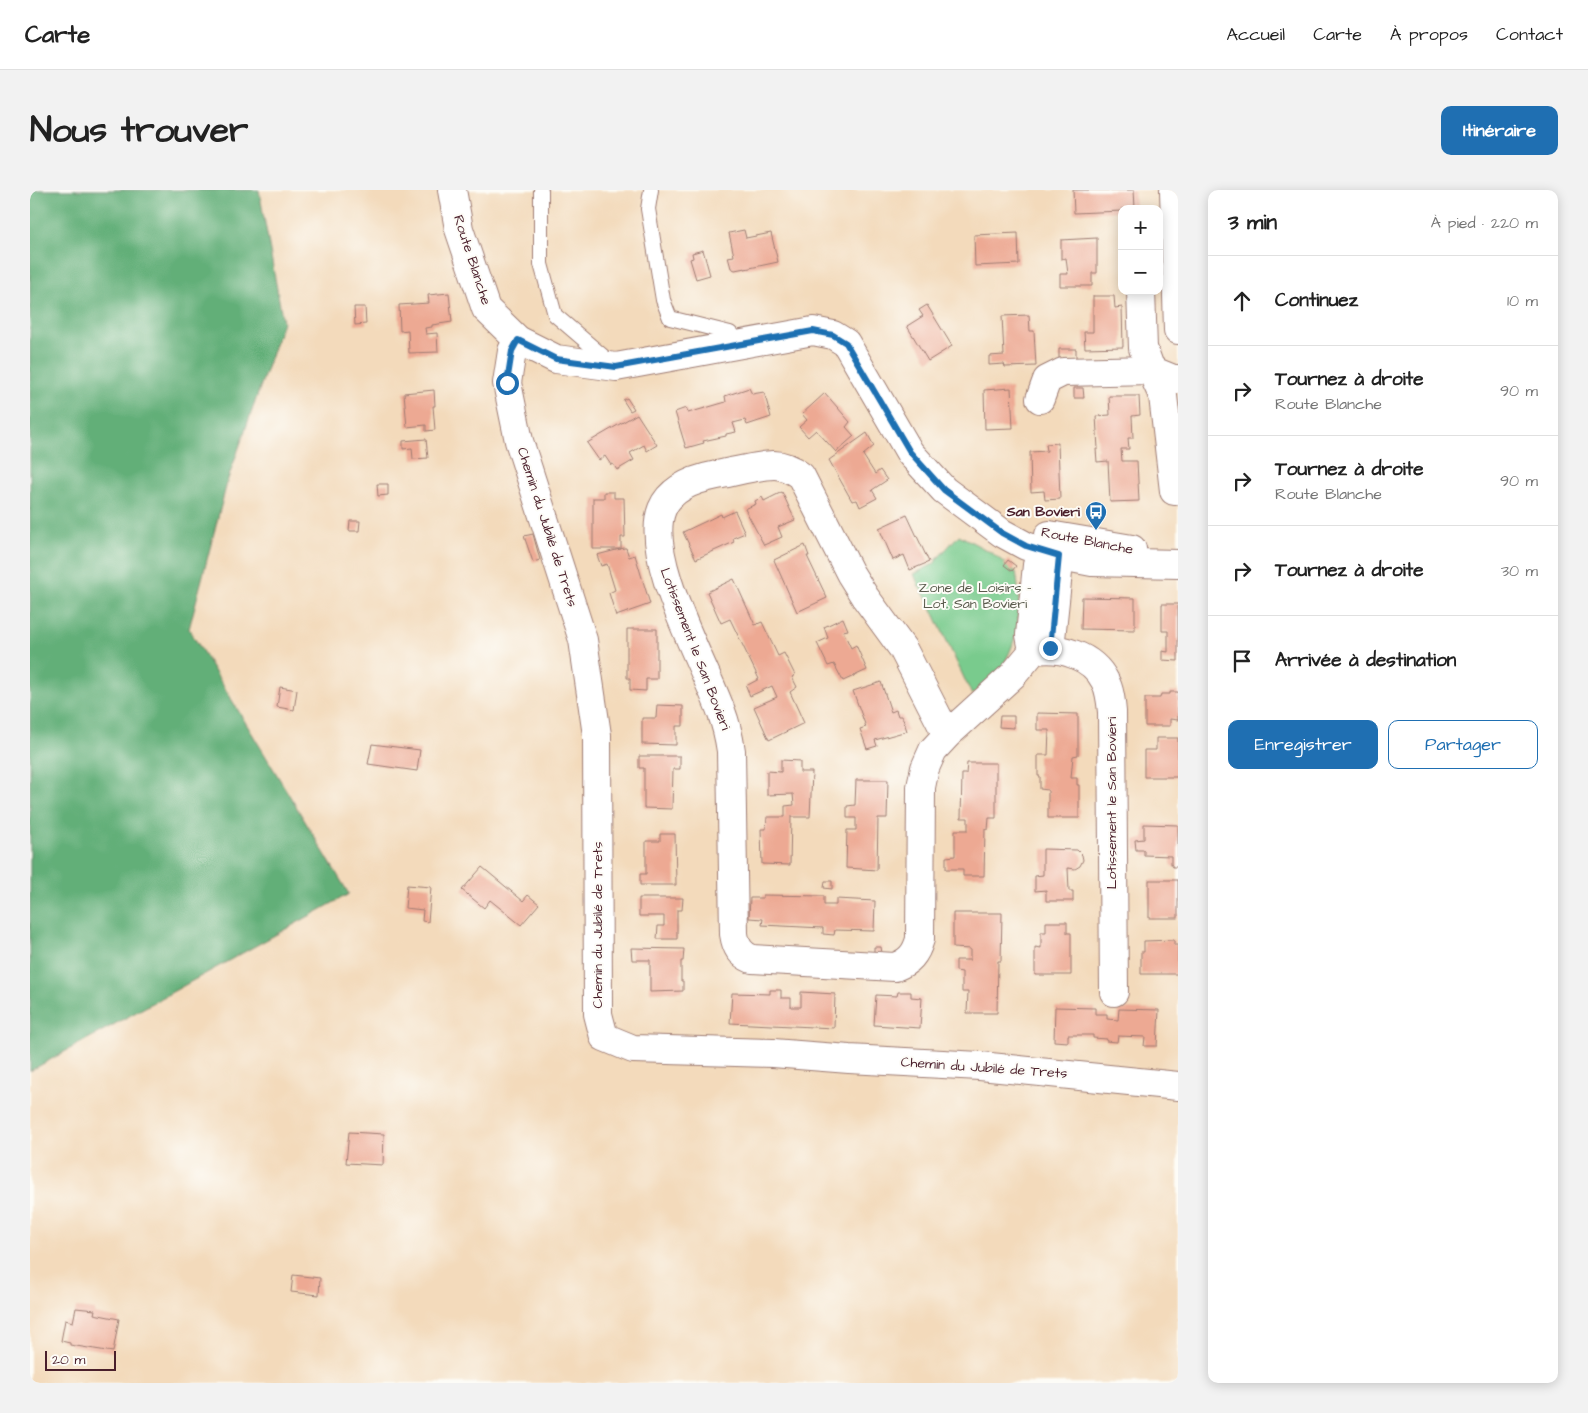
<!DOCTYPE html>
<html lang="fr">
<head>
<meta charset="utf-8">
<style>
  body { margin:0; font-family:"Architects Daughter",sans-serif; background:#f2f2f2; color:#222 }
  .controls { position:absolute; right:15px; top:15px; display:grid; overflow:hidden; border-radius:10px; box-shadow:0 2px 12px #0003 }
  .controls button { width:45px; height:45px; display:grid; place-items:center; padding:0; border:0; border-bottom:1px solid #e0e0e0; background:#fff; color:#222; font:25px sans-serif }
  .scale { position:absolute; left:15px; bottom:12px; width:71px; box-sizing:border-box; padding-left:5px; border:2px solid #4a1f2b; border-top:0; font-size:14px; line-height:18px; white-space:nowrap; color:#4a1f2b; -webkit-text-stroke:4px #fdfcf7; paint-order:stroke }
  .stop { position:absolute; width:15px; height:15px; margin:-11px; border:4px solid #1f6fb2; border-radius:50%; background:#fff }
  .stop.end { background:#1f6fb2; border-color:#fff; box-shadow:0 1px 5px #0008 }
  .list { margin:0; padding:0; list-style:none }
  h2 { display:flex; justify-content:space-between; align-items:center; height:65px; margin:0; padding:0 20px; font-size:21px }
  h2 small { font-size:16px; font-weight:400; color:#767676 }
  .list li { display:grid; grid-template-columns:32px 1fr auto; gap:15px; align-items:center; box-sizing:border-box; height:90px; padding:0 20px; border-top:1px solid #e0e0e0 }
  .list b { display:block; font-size:19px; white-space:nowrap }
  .list p { margin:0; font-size:16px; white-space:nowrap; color:#767676 }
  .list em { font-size:16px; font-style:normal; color:#767676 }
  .actions { display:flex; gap:10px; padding:15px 20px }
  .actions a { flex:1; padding:11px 0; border:1px solid #1f6fb2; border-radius:10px; text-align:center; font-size:18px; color:#1f6fb2 }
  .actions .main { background:#1f6fb2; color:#fff }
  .icon { flex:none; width:28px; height:28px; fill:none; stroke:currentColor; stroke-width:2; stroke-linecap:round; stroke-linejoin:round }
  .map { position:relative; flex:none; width:1148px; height:1193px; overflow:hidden; border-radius:10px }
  header { display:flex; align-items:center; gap:30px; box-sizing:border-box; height:70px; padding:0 25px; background:#fff; border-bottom:1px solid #e0e0e0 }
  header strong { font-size:24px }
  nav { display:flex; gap:28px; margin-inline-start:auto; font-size:18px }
  .intro { display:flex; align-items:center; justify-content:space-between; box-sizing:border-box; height:120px; padding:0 30px }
  h1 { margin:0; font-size:35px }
  .button { padding:12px 22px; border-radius:10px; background:#1f6fb2; color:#fff; font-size:18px; font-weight:700 }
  main { display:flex; gap:30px; padding:0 30px }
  aside { flex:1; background:#fff; border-radius:10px; box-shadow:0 2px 12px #0003 }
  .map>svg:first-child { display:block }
  .green { fill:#79cb8d; stroke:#62755c }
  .forest { fill:#62af78; stroke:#566752 }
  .building { fill:#eda993 }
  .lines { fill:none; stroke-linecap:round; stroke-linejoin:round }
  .lane-casing { stroke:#9e7c73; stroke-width:16 }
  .street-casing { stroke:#9e7c73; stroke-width:30 }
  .secondary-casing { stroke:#9e7c73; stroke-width:30 }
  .lane { stroke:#fff; stroke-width:14 }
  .street { stroke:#fff; stroke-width:28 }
  .secondary { stroke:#fff; stroke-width:28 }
  .route { stroke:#1f6fb2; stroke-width:6 }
  .labels { text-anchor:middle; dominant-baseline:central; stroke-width:4; stroke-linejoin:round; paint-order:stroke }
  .street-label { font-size:14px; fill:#4a1f2b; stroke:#fdfcf7 }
  .poi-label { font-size:14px; font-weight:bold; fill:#4a1f2b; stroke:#fdfcf7; text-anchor:end }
  .park-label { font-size:14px; fill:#5a5b4d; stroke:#fdfcf7 }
</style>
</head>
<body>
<header>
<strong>Carte</strong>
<nav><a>Accueil</a><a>Carte</a><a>À propos</a><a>Contact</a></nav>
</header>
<div class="intro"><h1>Nous trouver</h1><a class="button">Itinéraire</a></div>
<main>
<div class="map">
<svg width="1148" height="1193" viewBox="0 0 1148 1193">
  <rect width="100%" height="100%" fill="#fdfcf7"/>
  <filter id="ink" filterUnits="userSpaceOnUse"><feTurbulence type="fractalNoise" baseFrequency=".02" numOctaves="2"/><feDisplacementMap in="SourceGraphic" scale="10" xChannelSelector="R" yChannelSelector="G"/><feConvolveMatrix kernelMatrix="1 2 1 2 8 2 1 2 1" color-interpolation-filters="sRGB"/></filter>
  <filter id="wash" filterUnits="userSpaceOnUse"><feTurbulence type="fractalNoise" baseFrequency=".0096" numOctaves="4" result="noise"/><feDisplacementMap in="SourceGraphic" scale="20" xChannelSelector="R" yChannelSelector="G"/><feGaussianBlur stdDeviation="1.12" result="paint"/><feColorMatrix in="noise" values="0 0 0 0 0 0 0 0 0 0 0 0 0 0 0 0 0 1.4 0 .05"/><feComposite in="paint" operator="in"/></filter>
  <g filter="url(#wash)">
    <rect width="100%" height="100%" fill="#f3dabb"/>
    <path class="green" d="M929,345L962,363L986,382C992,416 990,458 965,485C959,493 949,499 942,505L899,413L889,396L884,384L904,374L908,368Z"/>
    <polygon class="forest" points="0,0 229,0 253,132 198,289 159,439 319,704 0,881"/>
    <g id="blocks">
      <g class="building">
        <polygon points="1043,0 1104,0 1105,18 1092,19 1092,21 1044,23"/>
        <polygon points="714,40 716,48 741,43 748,72 715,79 715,78 705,80 701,78 698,67 704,66 699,43"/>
        <polygon points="988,43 989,74 945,76 944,45"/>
        <polygon points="1067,48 1067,83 1062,83 1062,96 1030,96 1030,84 1038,84 1036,68 1031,69 1031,50"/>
        <polygon points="673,60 680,85 666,89 660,69 663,68 662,63"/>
        <polygon points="419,103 422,132 402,135 402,137 395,138 396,144 407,143 408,162 379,163 378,140 370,141 369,115 399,113 398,105"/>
        <polygon points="1063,106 1084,106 1085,118 1092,117 1093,157 1055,158 1054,142 1063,142"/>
        <polygon points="897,115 922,156 898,171 877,136 893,126 889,120"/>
        <polygon points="324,117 335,117 336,134 325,135"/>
        <polygon points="999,125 1000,141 1004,141 1006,176 975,177 974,174 959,175 959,166 974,165 972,126"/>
        <polygon points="1029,159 1046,159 1046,168 1029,169"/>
        <polygon points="719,198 722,204 734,202 741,227 717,235 715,230 703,233 706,242 696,244 696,246 673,251 674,253 656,258 645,222 656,218 658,223 696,212 695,206"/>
        <polygon points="981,198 983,238 955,239 954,200"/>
        <polygon points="1044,198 1053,198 1054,208 1044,208"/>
        <polygon points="404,200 405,216 403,216 405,240 396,241 396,235 377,237 374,203"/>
        <polygon points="795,203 820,232 816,237 824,246 806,262 786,240 778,247 769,237 777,230 772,224"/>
        <polygon points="1079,206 1109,206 1110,225 1102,226 1103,248 1098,248 1099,259 1091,259 1092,271 1107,271 1109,311 1080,312 1078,271 1067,272 1066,259 1068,259 1066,226 1080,225"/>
        <polygon points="597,208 604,219 600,221 593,210"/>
        <polygon points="607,224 627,255 617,261 614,255 600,263 604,270 587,280 583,274 581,275 575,266 569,270 557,253"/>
        <polygon points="837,243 844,256 833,265 845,284 850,280 857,290 842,300 847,308 830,317 827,310 822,311 799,270"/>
        <polygon points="396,249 398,268 383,269 382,258 373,259 373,251"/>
        <polygon points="1028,253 1030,309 1015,310 1014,301 1001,302 1000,262 1017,261 1016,254"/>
        <polygon points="347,294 358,294 358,305 348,306"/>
        <polygon points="574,302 584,302 584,308 594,308 595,347 591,347 591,359 563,359 563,308 574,308"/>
        <polygon points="752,302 765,330 748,337 752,347 734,355 715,319 726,314 725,311 732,307 734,311"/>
        <polygon points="705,321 715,343 703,348 704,352 666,369 653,342 691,324 692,327"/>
        <polygon points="877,325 899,372 880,380 874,365 863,370 849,338"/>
        <polygon points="320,331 330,331 329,341 319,341"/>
        <polygon points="503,344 510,370 503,372 494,346"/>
        <polygon points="775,355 779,366 777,366 797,408 767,422 744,370"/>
        <polygon points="594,358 596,358 599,367 605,365 620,414 586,426 579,403 585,400 577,374 571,376 567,365"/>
        <polygon points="978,370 986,376 982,381 974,375"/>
        <polygon points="704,389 725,435 732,432 748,466 754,463 765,485 762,487 767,497 760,502 774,533 739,550 724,517 747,507 742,496 720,506 716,496 729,489 700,429 691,433 677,402"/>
        <polygon points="1052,407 1105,408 1105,440 1051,439"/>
        <polygon points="1132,414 1148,414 1148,471 1132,470 1132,461 1138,462 1138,441 1132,441"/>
        <polygon points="813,428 818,440 813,441 821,458 826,455 837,480 813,491 804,474 798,476 787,453 798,448 794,437"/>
        <polygon points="597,439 627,439 627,489 616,489 616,501 600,500 600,488 597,488"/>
        <polygon points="851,492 861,522 866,520 868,526 872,526 877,541 845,550 847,556 837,559 830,539 836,537 823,501"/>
        <polygon points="250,497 267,500 264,520 247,517"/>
        <polygon points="1140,502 1148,502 1148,530 1140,529 1140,536 1115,536 1115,508 1130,508 1131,504 1140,504"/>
        <polygon points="627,515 653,516 653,536 646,536 646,555 612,554 612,528 626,528"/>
        <polygon points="1007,523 1048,524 1048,565 1043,566 1041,588 1047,588 1047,595 1049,595 1049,628 1018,628 1018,600 1010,599 1010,586 1008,586 1008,565 1018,565 1019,540 1007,540"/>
        <polygon points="970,526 984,526 984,538 969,537"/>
        <polygon points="1126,548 1148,548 1148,587 1114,587 1114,560 1126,560"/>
        <polygon points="342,554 390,560 387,581 338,574"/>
        <polygon points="609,566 650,566 650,579 643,579 642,619 614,618 614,578 609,578"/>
        <polygon points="751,570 770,571 770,582 782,582 780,627 761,627 760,675 732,674 731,639 736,639 737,627 755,627 755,616 764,615 763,604 737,605 737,581 751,582"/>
        <polygon points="937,573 966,573 966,628 959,628 958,640 955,639 954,686 933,686 933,679 916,679 916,667 925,666 925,640 938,640 938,628 931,628 932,584 936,584"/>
        <polygon points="826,590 858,590 857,628 848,628 847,680 816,678 817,640 826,640 826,628 817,628 817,616 825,615"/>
        <polygon points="1114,634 1148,635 1148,677 1143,677 1141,674 1141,666 1114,665 1114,660 1106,660 1105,650 1114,649"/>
        <polygon points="630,644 645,644 646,695 610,695 610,684 616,684 616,651 630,651"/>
        <polygon points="1013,659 1047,660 1052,665 1053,670 1050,676 1045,679 1038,678 1039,701 1043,701 1043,711 1016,711 1016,700 1005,701 1005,686 1013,685"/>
        <polygon points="452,677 493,711 498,705 509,714 491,735 460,710 454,718 432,700"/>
        <rect x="1119" y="690" width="29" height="38"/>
        <polygon points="795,691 802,691 802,699 794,698"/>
        <polygon points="377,695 401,697 398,732 392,731 393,720 375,718"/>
        <polygon points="733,705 794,706 794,715 806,715 806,709 845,711 844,741 805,740 804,745 793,744 793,738 732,735 733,729 719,728 720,708 733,708"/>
        <polygon points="609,708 653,708 652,720 647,720 647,749 627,749 628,736 634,736 634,726 609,726"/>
        <polygon points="923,723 972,723 971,771 968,771 967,823 937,823 938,802 932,802 932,782 926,781 926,770 940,770 940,759 923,758"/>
        <polygon points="1016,732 1037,732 1037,743 1041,743 1041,785 1005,785 1005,757 1011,758 1011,742 1016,742"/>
        <polygon points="1144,750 1144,755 1148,755 1148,784 1111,784 1111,762 1114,762 1114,751"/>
        <polygon points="844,757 851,757 852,763 844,763"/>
        <polygon points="601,758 654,759 653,771 651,771 651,791 653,791 653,801 620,802 620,770 602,770"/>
        <polygon points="740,800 751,800 751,808 761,808 761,817 771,817 771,802 805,804 804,838 700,833 702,803 740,804"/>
        <polygon points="868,802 881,802 881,807 892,808 890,838 844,835 846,805 867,806"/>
        <polygon points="1025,817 1065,818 1065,824 1077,824 1077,829 1088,830 1089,819 1129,820 1127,856 1114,856 1115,847 1088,846 1087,852 1076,851 1077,849 1063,848 1063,845 1038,845 1038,852 1024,851"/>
        <polygon points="319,942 354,944 353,975 316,973"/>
        <polygon points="263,1085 290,1088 289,1105 261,1102"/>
        <polygon points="46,1118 65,1120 64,1124 89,1129 83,1162 40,1155 40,1153 31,1151 35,1130 43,1132"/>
      </g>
    </g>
  </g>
  <g filter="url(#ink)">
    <use href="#blocks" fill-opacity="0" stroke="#9e7c73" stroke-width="1"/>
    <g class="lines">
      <g class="lane-casing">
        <g id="lane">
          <polyline points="511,0 511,74 525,125 580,172"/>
          <polyline points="621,0 618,19 633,110 640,128 700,143 711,154"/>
        </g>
      </g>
      <g class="street-casing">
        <g id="street">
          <polyline points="1144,0 1148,140"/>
          <polyline points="1111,101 1113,158 1121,180 1133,206 1144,301"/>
          <polyline points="488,150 482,161 477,193 489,251 553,450 567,545 568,824 574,847 603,859 743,863 819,869 950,876 1148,896"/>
          <polyline points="1010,209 1017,190 1033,182 1121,180 1143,189 1148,189"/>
          <polyline points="1003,461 1000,445 1007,375 1009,368 1024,346 1027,356 1029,373 1020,458"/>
          <path d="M917,545L873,459L835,407L820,383L771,286C763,280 754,275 744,275C729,275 703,282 687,285C666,289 641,297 632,319C613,367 674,473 691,521C696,534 699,547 701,561L704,744C706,757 710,764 722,769L865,777C879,772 886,764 890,749L891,597L895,578L903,560L917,545L983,485L1003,461C1029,455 1063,466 1075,491C1080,500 1081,512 1082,522L1084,802"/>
        </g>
      </g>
      <g class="secondary-casing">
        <g id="secondary">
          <polyline points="422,0 429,39 456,119 488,150 526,169 586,177 783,141 803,145 816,153 880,263 914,300 972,343 996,356 1021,364 1062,372 1148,374"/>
          <polyline points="1019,345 1102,359"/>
        </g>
      </g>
      <use href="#lane" class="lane"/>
      <use href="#street" class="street"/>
      <use href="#secondary" class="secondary"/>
    </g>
  </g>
  <g class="lines" filter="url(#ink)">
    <polyline class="route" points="477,193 482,161 488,150 526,169 586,177 783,141 803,145 816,153 880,262 914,300 972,343 996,356 1029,366 1020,458"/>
  </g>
  <defs>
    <g id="bus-pin" transform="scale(1.125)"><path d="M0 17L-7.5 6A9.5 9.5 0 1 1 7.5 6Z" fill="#1f6fb2" stroke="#fdfcf7"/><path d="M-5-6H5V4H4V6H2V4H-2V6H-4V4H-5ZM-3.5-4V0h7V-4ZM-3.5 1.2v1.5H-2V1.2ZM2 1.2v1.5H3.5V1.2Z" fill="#fff"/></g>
  </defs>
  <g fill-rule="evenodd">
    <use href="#bus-pin" x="1066" y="322"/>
  </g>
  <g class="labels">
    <g class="street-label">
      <text transform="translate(442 70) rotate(72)">Route Blanche</text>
      <text transform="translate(517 337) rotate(72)">Chemin du Jubilé de Trets</text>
      <text transform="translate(1057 351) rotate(11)">Route Blanche</text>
      <text transform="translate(665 459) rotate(69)">Lotissement le San Bovieri</text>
      <text transform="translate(1082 613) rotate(-90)">Lotissement le San Bovieri</text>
      <text transform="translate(568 735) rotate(-90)">Chemin du Jubilé de Trets</text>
      <text transform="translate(954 878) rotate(4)">Chemin du Jubilé de Trets</text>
    </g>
    <g class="poi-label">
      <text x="1050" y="322">San Bovieri</text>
    </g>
    <g class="park-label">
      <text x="945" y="398">Zone de Loisirs -<tspan x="945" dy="16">Lot. San Bovieri</tspan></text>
    </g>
  </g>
</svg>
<div class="controls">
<button>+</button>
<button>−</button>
</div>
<div class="scale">20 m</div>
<div class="stop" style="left:477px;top:193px"></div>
<div class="stop end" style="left:1020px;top:458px"></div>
</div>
<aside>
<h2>3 min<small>À pied · 220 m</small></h2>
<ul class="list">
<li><svg class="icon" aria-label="ahead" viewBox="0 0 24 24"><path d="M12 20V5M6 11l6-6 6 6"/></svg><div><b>Continuez</b></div><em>10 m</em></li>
<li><svg class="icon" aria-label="right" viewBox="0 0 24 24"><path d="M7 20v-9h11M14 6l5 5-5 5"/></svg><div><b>Tournez à droite</b><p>Route Blanche</p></div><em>90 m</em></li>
<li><svg class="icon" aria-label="right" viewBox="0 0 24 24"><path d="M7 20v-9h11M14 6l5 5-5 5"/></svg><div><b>Tournez à droite</b><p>Route Blanche</p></div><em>90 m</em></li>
<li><svg class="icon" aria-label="right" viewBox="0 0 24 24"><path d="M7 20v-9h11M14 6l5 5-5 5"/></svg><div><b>Tournez à droite</b></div><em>30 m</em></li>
<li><svg class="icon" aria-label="arrive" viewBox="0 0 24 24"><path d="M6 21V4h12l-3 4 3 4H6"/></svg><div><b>Arrivée à destination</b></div></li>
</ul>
<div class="actions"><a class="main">Enregistrer</a><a>Partager</a></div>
</aside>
</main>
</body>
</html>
